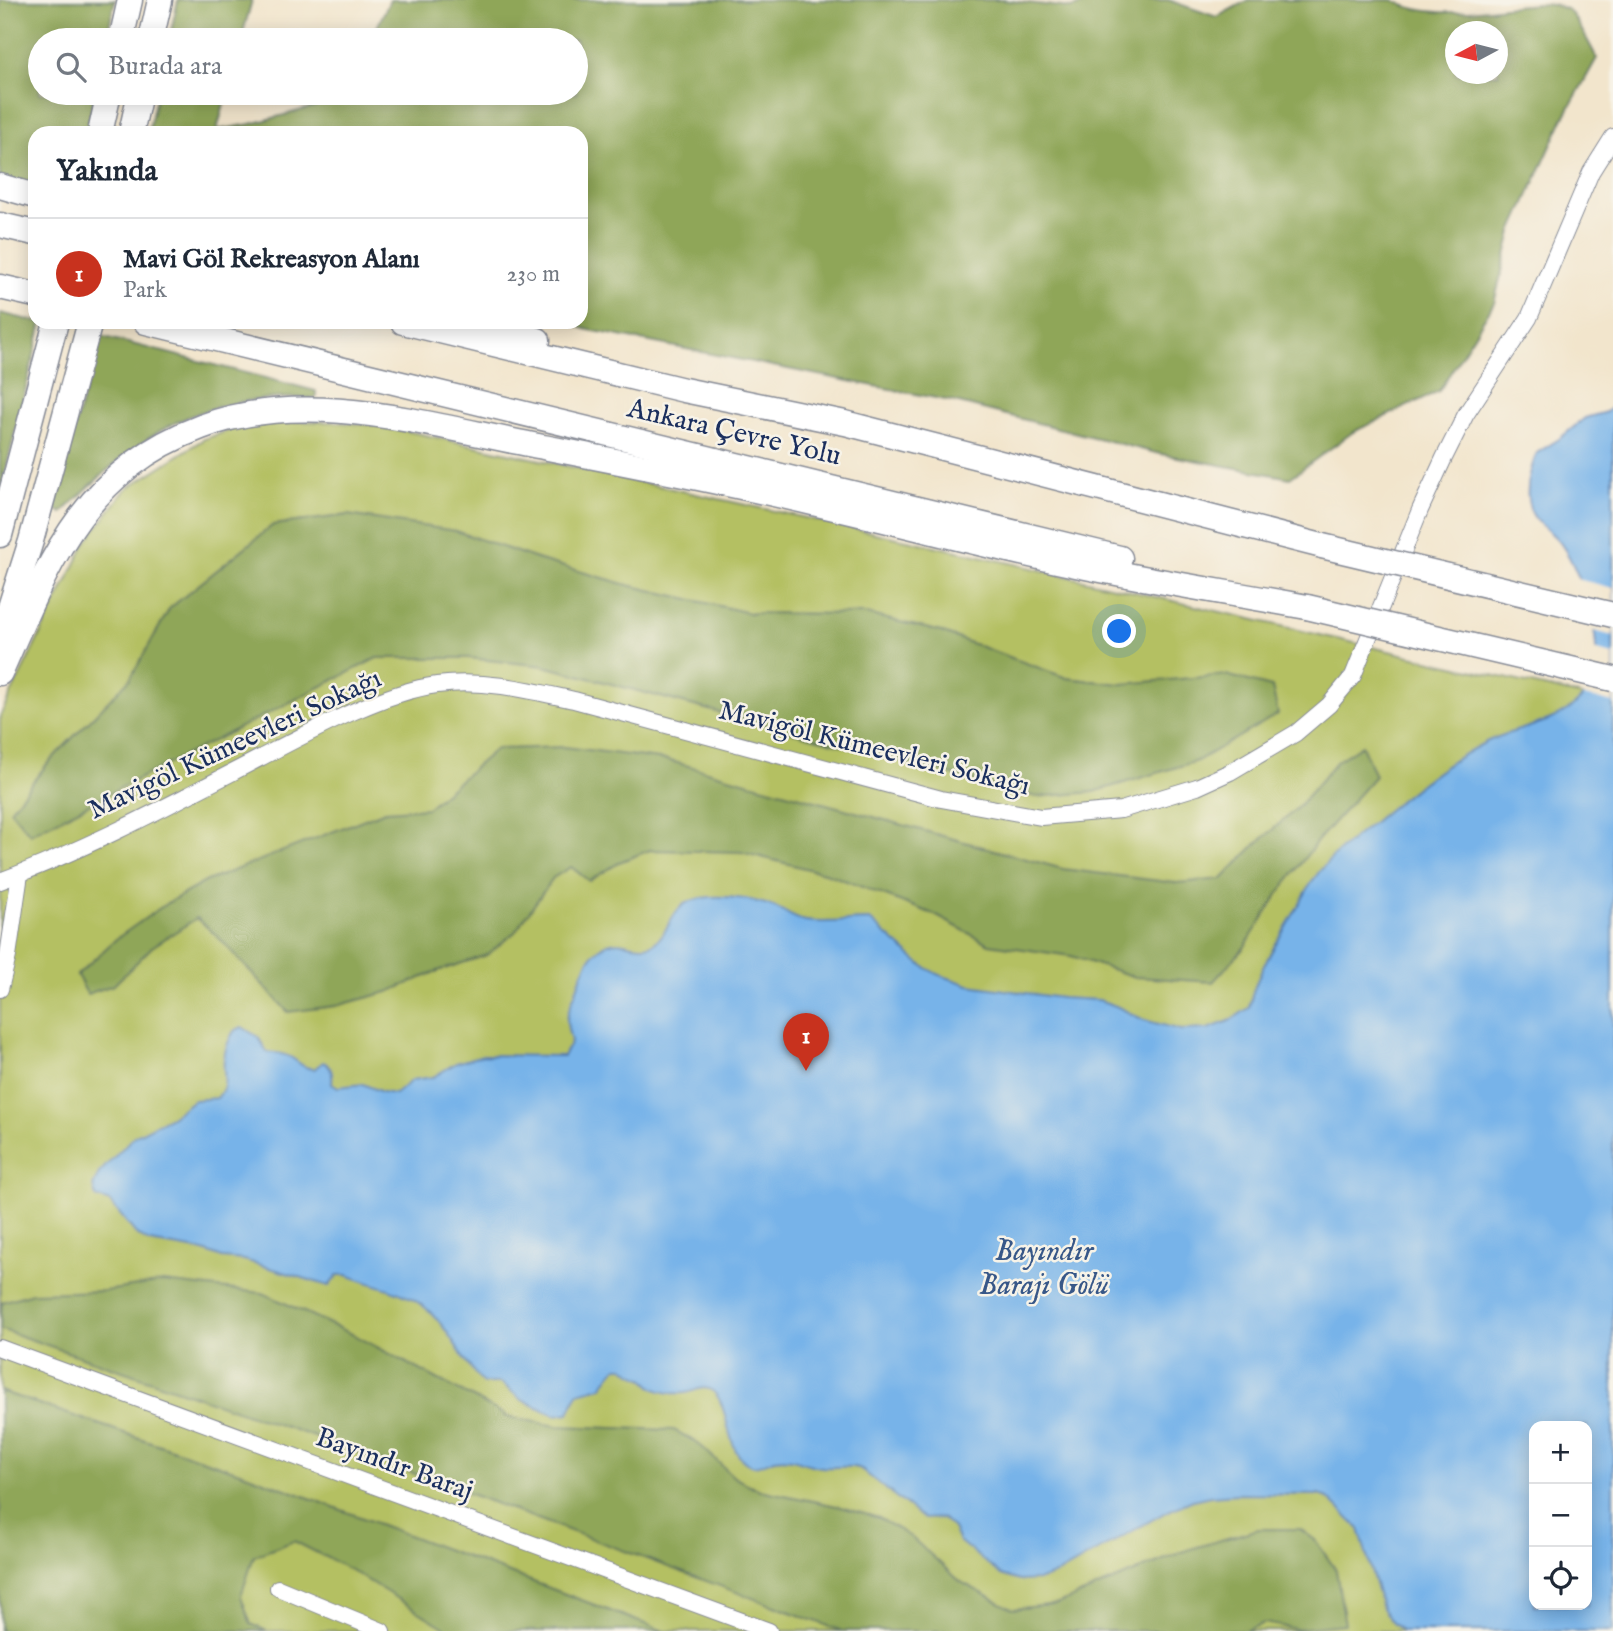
<!DOCTYPE html>
<html lang="tr">
<head>
<meta charset="utf-8">
<style>
  body { margin:0; font-family:"IM FELL English",serif; background:#f2f2f3; color:#1f2937 }
  .controls { position:absolute; right:21px; bottom:21px; display:grid; overflow:hidden; border-radius:14px; box-shadow:0 4px 18px #0003 }
  .controls button { width:63px; height:63px; display:grid; place-items:center; padding:0; border:0; border-bottom:2px solid #e0e1e3; background:#fff; color:#1f2937; font:35px sans-serif }
  .compass { position:absolute; left:1445px; top:21px; width:63px; height:63px; border-radius:50%; background:#fff; box-shadow:0 4px 18px #0003; rotate:263deg }
  .you { position:absolute; left:1120px; top:632px; width:24px; height:24px; margin:-18px; border:5px solid #fff; border-radius:50%; background:#1a73e8; box-shadow:0 0 0 10px #1a73e833 }
  .badge { display:grid; place-items:center; width:46px; height:46px; border-radius:50%; background:#c8321e; color:#fff; font-size:23px; font-weight:700 }
  .pin { position:absolute; translate:-50% -58px; filter:drop-shadow(0 2px 4px #0008) }
  .pin::after { content:''; position:absolute; top:37px; width:24px; height:21px; background:inherit; clip-path:polygon(0 0,100% 0,50% 100%) }
  .list { margin:0; padding:0; list-style:none }
  h2 { display:flex; justify-content:space-between; align-items:center; height:91px; margin:0; padding:0 28px; font-size:30px }
  h2 small { font-size:23px; font-weight:400; color:#747a83 }
  .list li { display:grid; grid-template-columns:46px 1fr auto; gap:21px; align-items:center; box-sizing:border-box; height:112px; padding:0 28px; border-top:2px solid #e0e1e3 }
  .list b { display:block; font-size:26px; white-space:nowrap }
  .list p { margin:0; font-size:23px; white-space:nowrap; color:#747a83 }
  .list em { font-size:23px; font-style:normal; color:#747a83 }
  .icon { flex:none; width:38px; height:38px; fill:none; stroke:currentColor; stroke-width:2; stroke-linecap:round; stroke-linejoin:round }
  .map { position:relative; flex:none; width:1613px; height:1631px; overflow:hidden }
  .search { position:absolute; background:#fff; box-shadow:0 4px 18px #0003; left:28px; top:28px; width:560px; height:77px; display:flex; align-items:center; gap:18px; box-sizing:border-box; padding:0 24px; border-radius:38px; color:#747a83; font-size:26px }
  .panel { position:absolute; background:#fff; box-shadow:0 4px 18px #0003; left:28px; top:126px; width:560px; height:203px; border-radius:21px }
  .map>svg:first-child { display:block }
  .green { fill:#b4c062; stroke:#687860; stroke-width:2; fill-rule:evenodd }
  .forest { fill:#8fa658; stroke:#556a5b; stroke-width:2; fill-rule:evenodd }
  .water { fill:#77b3e9; stroke:#4971a4; stroke-width:2; fill-rule:evenodd }
  .pier { fill:#f2e5cc }
  .lines { fill:none; stroke-linecap:round; stroke-linejoin:round }
  .minor-casing { stroke:#868a95; stroke-width:18 }
  .highway-casing { stroke:#868a95; stroke-width:27 }
  .minor { stroke:#fff; stroke-width:16 }
  .highway { stroke:#fff; stroke-width:24 }
  .highway-bridge-casing { stroke:#868a95; stroke-width:27; stroke-linecap:butt }
  .highway-bridge { stroke:#fff; stroke-width:24 }
  .labels { text-anchor:middle; dominant-baseline:central; stroke-width:5; stroke-linejoin:round; paint-order:stroke }
  .street-label { font-size:28px; fill:#1b2f5e; stroke:#f7f3e8 }
  .water-label { font-size:30px; font-style:italic; fill:#375788; stroke:#f7f3e8 }
</style>
</head>
<body>
<div class="map">
<svg width="1613" height="1631" viewBox="0 0 1613 1631">
  <rect width="100%" height="100%" fill="#f7f3e8"/>
  <filter id="ink" filterUnits="userSpaceOnUse"><feTurbulence type="fractalNoise" baseFrequency=".0143" numOctaves="2"/><feDisplacementMap in="SourceGraphic" scale="14" xChannelSelector="R" yChannelSelector="G"/><feConvolveMatrix kernelMatrix="1 2 1 2 8 2 1 2 1" color-interpolation-filters="sRGB"/></filter>
  <filter id="wash" filterUnits="userSpaceOnUse"><feTurbulence type="fractalNoise" baseFrequency=".00686" numOctaves="4" result="noise"/><feDisplacementMap in="SourceGraphic" scale="28" xChannelSelector="R" yChannelSelector="G"/><feGaussianBlur stdDeviation="1.57" result="paint"/><feColorMatrix in="noise" values="0 0 0 0 0 0 0 0 0 0 0 0 0 0 0 0 0 1.4 0 .05"/><feComposite in="paint" operator="in"/></filter>
  <g filter="url(#wash)">
    <rect width="100%" height="100%" fill="#f2e5cc"/>
    <path class="green" d="M287,421L336,422L384,426L971,554L1613,703V1631H0V716L86,542L126,489L204,439L245,425ZM1534,1426H1587V1605H1534Z"/>
    <g class="forest">
      <polygon points="0,0 115,0 106,40 40,40 40,93 95,93 86,133 35,133 35,187 0,178"/>
      <polygon points="178,0 252,0 241,40 169,40"/>
      <path d="M390,0H1003L1071,8L1097,0H1168L1217,17L1248,0H1393C1439,27 1505,0 1554,5C1558,6 1566,8 1569,11C1577,19 1591,47 1597,58L1563,119L1512,232L1494,303L1439,391L1353,432L1290,478L1156,453L951,401L589,330L563,322H581V133H148L157,93H227L217,130L251,124L317,106L329,93H576V40H371ZM1456,32H1498V74H1456Z"/>
      <polygon points="0,313 42,323 0,493"/>
      <path d="M101,336L316,391V398C194,394 145,431 62,513L55,509L71,439Z"/>
      <polygon points="348,515 456,531 540,560 628,585 750,613 866,614 938,631 1067,678 1121,684 1226,675 1272,687 1278,714 1197,761 1094,792 1036,797 544,666 468,658 377,658 30,834 10,810 48,763 130,679 170,608 273,525"/>
      <polygon points="1362,745 1375,776 1319,839 1279,893 1244,948 1213,982 1135,977 1071,956 989,944 933,914 828,874 741,852 650,850 622,861 589,881 571,867 553,878 515,932 487,955 438,971 388,992 336,1006 288,1012 220,939 197,918 152,947 114,985 87,994 77,975 116,939 167,903 207,881 385,811 427,808 496,749 565,747 667,760 1063,869 1176,883 1222,879 1251,849 1298,807 1337,761"/>
      <polygon points="163,1282 263,1293 356,1336 509,1417 557,1426 674,1430 698,1443 735,1478 760,1490 837,1506 879,1518 911,1537 961,1582 1012,1609 1058,1604 1187,1550 1258,1529 1300,1529 1315,1540 1336,1570 1345,1624 1296,1629 1264,1623 1245,1631 842,1631 312,1436 0,1329 2,1302 32,1293 105,1291"/>
      <polygon points="0,1391 243,1473 664,1631 450,1631 349,1569 294,1541 254,1556 241,1596 251,1624 267,1631 0,1631"/>
    </g>
    <path class="water" d="M1613,406V1631H1402L1392,1623L1382,1608L1359,1529L1328,1498L1318,1495L1237,1494L1210,1496L1193,1500L1166,1512L1059,1573L1040,1580L1019,1581L1001,1575L959,1541L952,1527L942,1518L924,1519L859,1468C847,1465 835,1468 822,1467C806,1466 794,1455 775,1459C764,1462 756,1470 745,1462C725,1447 729,1400 711,1390C703,1385 694,1392 685,1393C676,1394 662,1393 654,1388C649,1385 647,1381 642,1378C634,1374 632,1374 624,1367H617L601,1387L578,1393L569,1413L555,1415L522,1400L501,1383H483C462,1362 450,1329 427,1309C405,1290 373,1286 347,1275H338L329,1286L244,1260L222,1258L204,1251L149,1242L136,1234L110,1202L96,1197L93,1186L99,1173L134,1136L171,1117L194,1100L217,1098C230,1083 222,1076 224,1059C225,1050 229,1039 234,1031L242,1027L258,1037L267,1052C276,1053 284,1053 292,1058C300,1063 303,1068 314,1069L323,1062C332,1065 333,1074 332,1083L338,1087L363,1084L382,1092L395,1094L412,1080L433,1077L456,1063L483,1055L563,1056L571,1042C570,1035 567,1028 567,1021C567,1012 571,1004 574,996C582,977 586,952 608,944C622,938 636,950 650,945C668,938 670,910 688,902C712,892 748,898 772,906C784,910 793,919 806,921C828,924 849,920 870,920L920,964L937,974L969,985L1062,998L1099,1000L1116,1006L1144,1020L1181,1030L1208,1029L1229,1021L1249,1008C1256,971 1279,940 1297,908C1304,896 1311,882 1319,872C1333,854 1353,839 1370,825C1407,794 1443,764 1486,742C1519,726 1567,724 1588,690C1610,655 1583,575 1561,544C1552,531 1536,525 1530,509C1524,491 1530,470 1537,453L1559,439L1585,418L1606,412ZM1534,1426H1587V1605H1534Z"/>
    <g class="pier">
      <polygon points="1577,579 1613,588 1613,636 1590,630"/>
      <polygon points="1592,650 1613,655 1613,703 1580,695 1587,686 1591,674"/>
    </g>
  </g>
  <g filter="url(#ink)">
    <g class="lines">
      <g class="minor-casing">
        <g id="minor">
          <path d="M0,881C90,848 175,802 260,758C310,732 383,692 437,685C484,679 529,690 574,700L941,799L1041,817L1121,810L1197,787L1230,772L1296,733L1329,705L1353,676L1420,510L1444,458L1466,414L1529,318L1591,172L1613,137"/>
          <polyline points="0,989 8,956 20,874"/>
          <polyline points="0,1348 769,1631"/>
          <polyline points="278,1588 382,1631"/>
        </g>
      </g>
      <g class="highway-casing">
        <g id="highway">
          <polyline points="121,40 130,0"/>
          <polyline points="151,40 160,0"/>
          <polyline points="100,133 109,93"/>
          <polyline points="131,133 140,93"/>
          <polyline points="0,186 35,196"/>
          <polyline points="0,225 35,233"/>
          <polyline points="0,287 35,295"/>
          <polyline points="146,322 1120,558"/>
          <polyline points="403,322 684,390 845,423 1322,546"/>
          <polyline points="486,322 538,340"/>
          <polyline points="0,535 56,322"/>
          <polyline points="0,639 31,541 90,322"/>
          <path d="M0,673C48,565 81,472 201,427C306,387 428,425 533,445C626,463 720,481 813,503C901,523 988,547 1076,565C1153,581 1230,593 1307,607"/>
        </g>
      </g>
      <use href="#minor" class="minor"/>
      <use href="#highway" class="highway"/>
      <g class="highway-bridge-casing">
        <g id="highway-bridge">
          <polyline points="1322,546 1613,615"/>
          <polyline points="1307,607 1613,679"/>
        </g>
      </g>
      <use href="#highway-bridge" class="highway-bridge"/>
    </g>
  </g>
  <g class="labels">
    <g class="street-label">
      <text transform="translate(734 433) rotate(13)">Ankara Çevre Yolu</text>
      <text transform="translate(235 745) rotate(-25)">Mavigöl Kümeevleri Sokağı</text>
      <text transform="translate(874 749) rotate(14)">Mavigöl Kümeevleri Sokağı</text>
      <text transform="translate(394 1465) rotate(20)">Bayındır Baraj</text>
    </g>
    <g class="water-label">
      <text x="1044" y="1252">Bayındır<tspan x="1044" dy="34">Barajı Gölü</tspan></text>
    </g>
  </g>
</svg>
<div class="controls">
<button>+</button>
<button>−</button>
<button><svg class="icon" aria-label="locate" viewBox="0 0 24 24"><circle cx="12" cy="12" r="6"/><path d="M12 2v4M12 18v4M2 12h4M18 12h4"/></svg></button>
</div>
<svg class="compass" viewBox="-18 -18 36 36"><path d="M0-13l5 13h-10z" fill="#e53935"/><path d="M0 13l5-13h-10z" fill="#747a83"/></svg>
<div class="you"></div>
<div class="pin badge" style="left:806px;top:1071px">1</div>
<div class="search"><svg class="icon" aria-label="search" viewBox="0 0 24 24"><circle cx="10" cy="10" r="6"/><path d="M15 15l6 6"/></svg>Burada ara</div>
<section class="panel">
<h2>Yakında<small></small></h2>
<ul class="list">
<li><span class="badge">1</span><div><b>Mavi Göl Rekreasyon Alanı</b><p>Park</p></div><em>230 m</em></li>
</ul>
</section>
</div>
</body>
</html>
